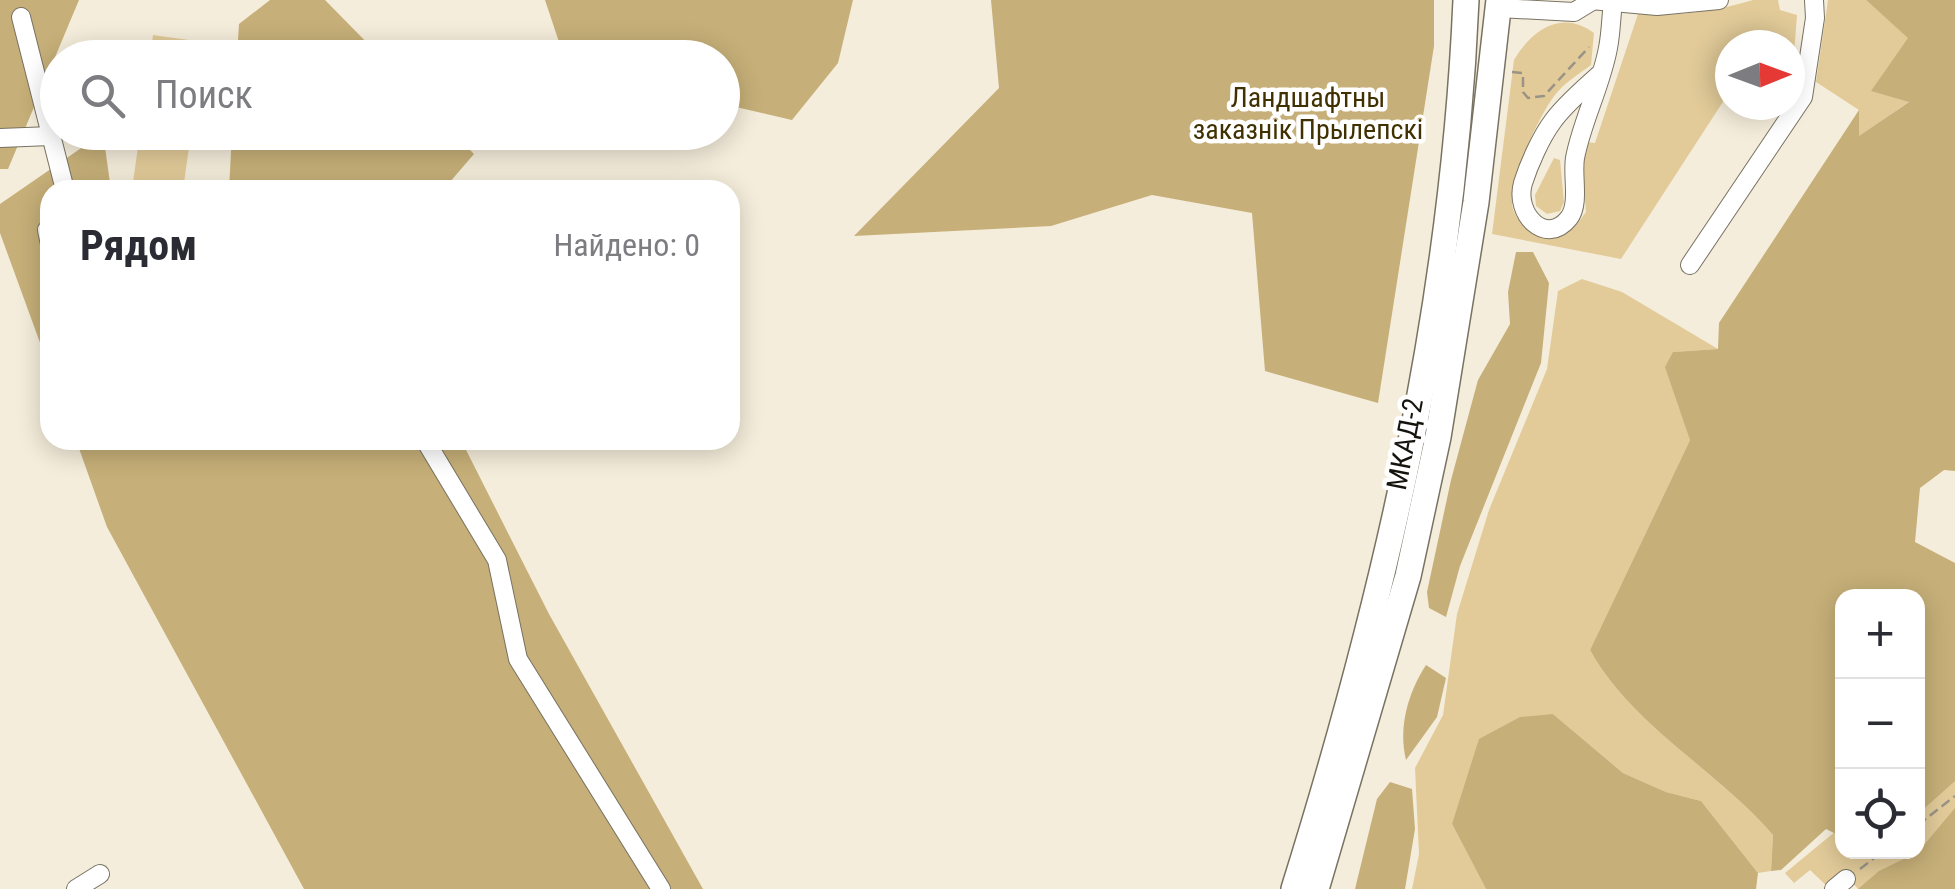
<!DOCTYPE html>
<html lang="ru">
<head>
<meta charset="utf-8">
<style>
  body { margin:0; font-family:"Roboto Condensed",sans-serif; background:#f7f7f7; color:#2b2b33 }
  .controls { position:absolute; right:30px; bottom:30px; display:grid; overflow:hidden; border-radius:20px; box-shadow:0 5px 25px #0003 }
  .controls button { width:90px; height:90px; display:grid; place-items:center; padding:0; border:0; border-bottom:2px solid #e1e1e2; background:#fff; color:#2b2b33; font:50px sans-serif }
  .compass { position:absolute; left:1715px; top:30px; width:90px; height:90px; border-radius:50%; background:#fff; box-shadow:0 5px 25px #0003; rotate:89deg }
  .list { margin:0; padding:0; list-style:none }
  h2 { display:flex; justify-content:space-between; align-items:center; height:130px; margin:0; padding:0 40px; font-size:42px }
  h2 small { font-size:32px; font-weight:400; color:#7c7c81 }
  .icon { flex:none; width:55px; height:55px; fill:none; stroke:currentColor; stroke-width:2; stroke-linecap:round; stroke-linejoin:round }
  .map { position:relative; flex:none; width:1955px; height:889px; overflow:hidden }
  .search { position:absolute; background:#fff; box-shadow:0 5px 25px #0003; left:40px; top:40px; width:700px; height:110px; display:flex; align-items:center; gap:25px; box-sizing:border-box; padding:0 35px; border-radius:55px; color:#7c7c81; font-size:38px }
  .panel { position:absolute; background:#fff; box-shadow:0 5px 25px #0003; left:40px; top:180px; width:700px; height:270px; border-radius:30px }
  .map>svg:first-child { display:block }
  .green { fill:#e2cb99 }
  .forest { fill:#c6af78 }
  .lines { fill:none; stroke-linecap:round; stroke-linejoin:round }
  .minor-casing { stroke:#787262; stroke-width:20 }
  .highway-casing { stroke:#787262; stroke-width:28 }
  .path { stroke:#9a9487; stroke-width:2.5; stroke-dasharray:10 5; stroke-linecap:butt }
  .minor { stroke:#fff; stroke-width:18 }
  .highway { stroke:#fff; stroke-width:25 }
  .labels { text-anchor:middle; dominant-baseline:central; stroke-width:9; stroke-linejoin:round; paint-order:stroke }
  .park-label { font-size:28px; fill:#413001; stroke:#fff }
  .street-label { font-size:28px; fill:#15130d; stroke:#fff }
</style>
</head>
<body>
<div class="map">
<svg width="1955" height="889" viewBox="0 0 1955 889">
  <rect width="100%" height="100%" fill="#f5eddb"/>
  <g class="green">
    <path d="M1753,0H1778L1780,10L1797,15L1793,67L1790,65V45H1730V91L1621,259L1492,234L1514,60C1532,29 1562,9 1594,33L1591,65C1579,74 1564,83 1555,95C1540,114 1506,185 1513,209C1520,229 1544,238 1564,232C1574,230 1580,220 1586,212L1582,163L1585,142L1595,143L1638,14C1678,17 1715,11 1753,0Z"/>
    <polygon points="1828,0 1866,0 1909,38 1872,91 1910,101 1858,137 1859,110 1816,82"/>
    <polygon points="153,35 203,42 201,57 150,57"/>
    <polygon points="140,133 191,133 183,190 132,189"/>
    <polygon points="1554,158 1560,160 1564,202 1560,211 1547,214 1536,206 1535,195"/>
    <path d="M1582,279L1622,292L1718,349L1673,352L1690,440L1590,650C1632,726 1717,770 1773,835L1771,871L1758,873L1701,801L1666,792L1623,773L1553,714L1452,824L1486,889H1412L1419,854L1415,768L1443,715L1457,614L1489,510L1547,369L1558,291Z"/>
    <polygon points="1955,714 1955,875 1882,889 1858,889 1847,876 1830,889 1810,870 1794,883 1785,873 1842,826 1842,852 1918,852 1918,726"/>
  </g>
  <g class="forest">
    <polygon points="0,0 79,0 8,169 0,169"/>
    <polygon points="270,0 325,0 381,57 237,57 239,24"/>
    <polygon points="545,0 853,0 838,63 792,120 723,104 722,58 564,57"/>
    <polygon points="991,0 1434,0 1434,46 1378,403 1265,371 1252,213 1152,195 1051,226 854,236 999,88"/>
    <path d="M1866,0H1955V471L1944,470L1920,488L1915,542L1955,563V781L1918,814V596H1842V837L1826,829L1781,870L1771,871L1773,835C1717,770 1632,726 1590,650L1690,440L1665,367L1673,352L1718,349L1719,323L1859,110V136L1909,102L1871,91L1908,38Z"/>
    <polygon points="103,133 111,190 50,190 50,370 0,233 0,204"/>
    <polygon points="232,133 453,133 474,154 443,190 229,190"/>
    <polygon points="1516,252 1533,252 1549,283 1541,363 1460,566 1446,617 1429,608 1427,592 1451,480 1478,380 1510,324 1508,292"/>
    <polygon points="76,440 461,440 549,614 703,889 304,889 107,527"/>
    <path d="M1426,665L1446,678L1437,717L1406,760C1398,727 1408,693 1426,665Z"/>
    <polygon points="1553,714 1623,773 1666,792 1701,801 1758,873 1756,889 1486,889 1452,824 1479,739 1520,717"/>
    <polygon points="1390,782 1412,789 1415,829 1405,889 1355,889 1377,799"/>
    <polygon points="1955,808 1955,889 1858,889 1879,871 1918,852"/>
  </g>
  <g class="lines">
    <g class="minor-casing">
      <g id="minor">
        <polyline points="1591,0 1657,6 1719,0"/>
        <polyline points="1499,8 1574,12 1592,1"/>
        <polyline points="21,17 65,190"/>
        <path d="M1602,72C1586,87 1566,103 1553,121C1541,137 1529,164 1523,183C1514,214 1546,247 1569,218C1580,204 1572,176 1575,158C1582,121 1601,86 1608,48C1611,33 1611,18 1613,2"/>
        <polyline points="0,138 51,136"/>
        <polyline points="50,228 47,230 50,244"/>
        <polyline points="1690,265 1803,97 1815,18 1814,0"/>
        <polyline points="425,440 497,560 518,659 661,889"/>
        <polyline points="76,889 100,874"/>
        <polyline points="1834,889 1846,879"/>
      </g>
    </g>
    <g class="highway-casing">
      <g id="highway">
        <path d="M1294,889C1385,598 1453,306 1466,0"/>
        <polyline points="1316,889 1408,576 1438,437 1476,202 1499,0"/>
      </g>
    </g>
    <g class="path">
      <polyline points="1512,72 1523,73 1523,92 1528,98 1544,96 1589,47"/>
      <polyline points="1918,825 1955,796"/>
      <polyline points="1860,869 1882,852"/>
    </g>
    <use href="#minor" class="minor"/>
    <use href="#highway" class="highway"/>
  </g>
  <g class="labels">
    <g class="park-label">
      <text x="1308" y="97">Ландшафтны<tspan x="1308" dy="32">заказнік Прылепскі</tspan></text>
    </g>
    <g class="street-label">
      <text transform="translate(1405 444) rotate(-79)">МКАД-2</text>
    </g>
  </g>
</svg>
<div class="controls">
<button>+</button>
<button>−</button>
<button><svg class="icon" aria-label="locate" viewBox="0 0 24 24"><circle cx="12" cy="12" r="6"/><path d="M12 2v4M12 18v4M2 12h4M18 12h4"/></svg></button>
</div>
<svg class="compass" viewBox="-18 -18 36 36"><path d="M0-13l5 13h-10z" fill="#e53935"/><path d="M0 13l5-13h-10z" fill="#7c7c81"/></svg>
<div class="search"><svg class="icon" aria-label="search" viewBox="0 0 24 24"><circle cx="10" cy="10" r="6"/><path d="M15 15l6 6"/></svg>Поиск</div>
<section class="panel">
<h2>Рядом<small>Найдено: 0</small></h2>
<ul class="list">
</ul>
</section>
</div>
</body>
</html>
